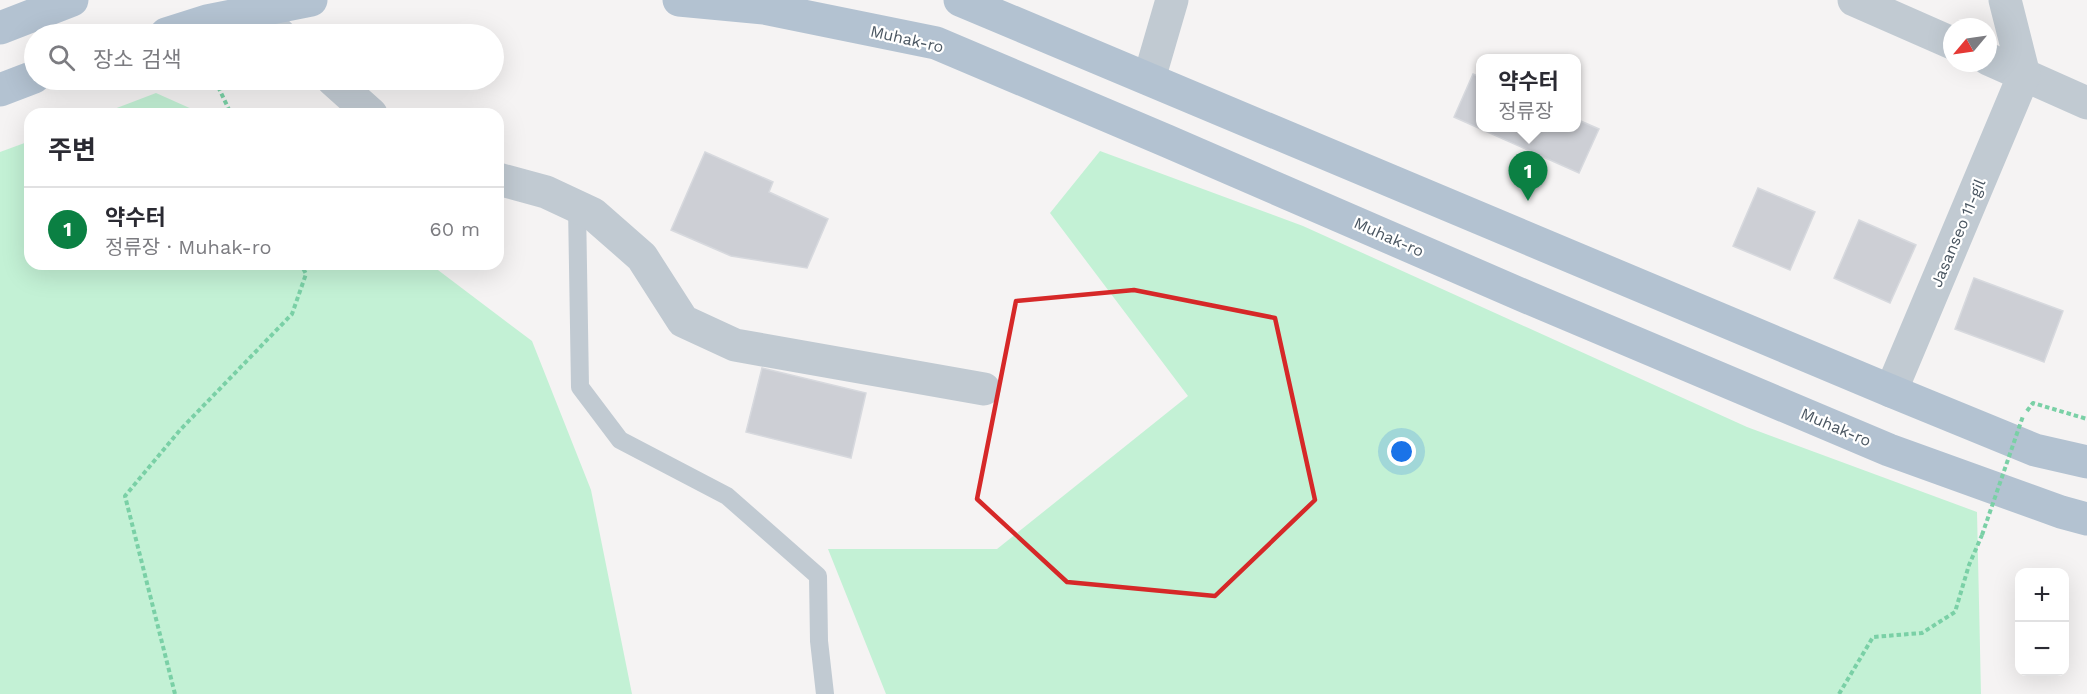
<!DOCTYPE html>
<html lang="ko">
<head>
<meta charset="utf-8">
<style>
  body { margin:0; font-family:"Work Sans","Noto Sans KR",sans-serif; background:#f7f7f7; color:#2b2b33 }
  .controls { position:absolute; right:18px; bottom:18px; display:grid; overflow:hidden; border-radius:12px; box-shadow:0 6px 24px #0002 }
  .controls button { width:54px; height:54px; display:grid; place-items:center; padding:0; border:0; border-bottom:2px solid #e1e1e2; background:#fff; color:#2b2b33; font:30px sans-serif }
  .compass { position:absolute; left:1943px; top:18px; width:54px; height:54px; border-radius:50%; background:#fff; box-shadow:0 6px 24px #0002; rotate:241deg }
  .you { position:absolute; left:1402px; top:452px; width:21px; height:21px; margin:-15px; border:4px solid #fff; border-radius:50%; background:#1a73e8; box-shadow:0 0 0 9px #1a73e833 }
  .badge { display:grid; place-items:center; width:39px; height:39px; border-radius:50%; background:#0b8043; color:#fff; font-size:20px; font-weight:700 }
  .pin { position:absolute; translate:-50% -50px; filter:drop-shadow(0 2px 3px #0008) }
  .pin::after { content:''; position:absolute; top:32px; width:21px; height:18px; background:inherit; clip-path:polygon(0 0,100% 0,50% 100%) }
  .popup { position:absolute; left:1476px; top:54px; width:105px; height:78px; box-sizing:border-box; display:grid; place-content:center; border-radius:12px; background:#fff; filter:drop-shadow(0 2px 4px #0005); font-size:20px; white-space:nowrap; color:#7c7c81 }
  .popup b { font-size:22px; color:#2b2b33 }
  .popup::after { content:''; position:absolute; left:50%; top:100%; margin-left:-12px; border:12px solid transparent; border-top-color:#fff }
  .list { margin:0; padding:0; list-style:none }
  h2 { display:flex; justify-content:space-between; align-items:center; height:78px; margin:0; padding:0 24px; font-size:26px }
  h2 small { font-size:20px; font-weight:400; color:#7c7c81 }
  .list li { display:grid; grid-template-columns:39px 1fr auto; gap:18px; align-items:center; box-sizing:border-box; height:84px; padding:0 24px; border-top:2px solid #e1e1e2 }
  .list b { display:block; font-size:22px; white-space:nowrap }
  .list p { margin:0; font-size:20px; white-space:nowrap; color:#7c7c81 }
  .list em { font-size:20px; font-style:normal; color:#7c7c81 }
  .icon { flex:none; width:33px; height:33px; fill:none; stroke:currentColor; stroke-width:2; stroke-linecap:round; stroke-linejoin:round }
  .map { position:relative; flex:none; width:2087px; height:694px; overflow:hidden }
  .search { position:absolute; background:#fff; box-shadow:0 6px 24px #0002; left:24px; top:24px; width:480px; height:66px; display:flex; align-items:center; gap:15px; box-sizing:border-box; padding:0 21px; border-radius:33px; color:#7c7c81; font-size:22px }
  .panel { position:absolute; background:#fff; box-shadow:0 6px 24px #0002; left:24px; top:108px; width:480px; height:162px; border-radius:18px }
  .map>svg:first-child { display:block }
  .green { fill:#c3f1d5 }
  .building { fill:#cdcfd5; stroke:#d7d9de; stroke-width:1.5 }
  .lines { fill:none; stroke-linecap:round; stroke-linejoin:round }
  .path { stroke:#7ad0a6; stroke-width:4; stroke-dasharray:4.5 3; stroke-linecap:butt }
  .lane { stroke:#c1cad2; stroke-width:18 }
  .street { stroke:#c1cad2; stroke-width:33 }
  .primary { stroke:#b3c2d1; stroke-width:33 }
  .path-bridge { stroke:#7ad0a6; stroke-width:4; stroke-dasharray:4.5 3; stroke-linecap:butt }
  .marked { fill:none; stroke:#d62828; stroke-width:4.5; stroke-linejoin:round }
  .labels { text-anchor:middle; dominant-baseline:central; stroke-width:4.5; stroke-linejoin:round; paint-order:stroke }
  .street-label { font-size:16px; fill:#4a5661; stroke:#fff }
</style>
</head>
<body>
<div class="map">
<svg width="2087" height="694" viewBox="0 0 2087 694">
  <rect width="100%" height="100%" fill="#f5f3f3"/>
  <g class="green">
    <polygon points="156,93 203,114 101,114"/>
    <polygon points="30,141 30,264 430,264 532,341 591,490 632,694 0,694 0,152"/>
    <polygon points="1100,151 1303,226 1747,427 1977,512 1981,694 886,694 828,549 997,549 1188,396 1050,213"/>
  </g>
  <g class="building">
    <polygon points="1473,74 1480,77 1480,128 1576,128 1576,119 1599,129 1579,173 1454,117"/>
    <polygon points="705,152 773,182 769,192 828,219 807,268 731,256 671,230"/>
    <polygon points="1758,188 1815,212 1790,270 1733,246"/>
    <polygon points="1859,220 1916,245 1890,303 1834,278"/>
    <polygon points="1974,278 2063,311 2044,362 1955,329"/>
    <polygon points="762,368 866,393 851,458 746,432"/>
  </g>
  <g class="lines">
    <g class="path">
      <polyline points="215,80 231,114"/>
      <polyline points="2027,411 2033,403 2087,419"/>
      <polyline points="175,694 125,496 180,430 292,314 306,274 301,264"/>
      <polyline points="1839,694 1873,637 1922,633 1955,612 1969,565 1982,535"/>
    </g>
    <polyline class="lane" points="577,206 580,387 620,440 727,496 818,576 819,641 825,694"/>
    <g class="street">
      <polyline points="1854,0 1952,43"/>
      <polyline points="252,12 279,34"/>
      <polyline points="1988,59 2087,103"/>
      <polyline points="1149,79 1172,0"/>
      <polyline points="333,80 371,114"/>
      <polyline points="498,179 546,192 593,214 642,257 683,321 735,345 984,389"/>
      <polyline points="1891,391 2024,75 2005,0"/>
    </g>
    <g class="primary">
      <polyline points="679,0 764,8 936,43 1167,141 1529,298 1889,450 2061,512 2087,519"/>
      <polyline points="960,0 1891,391 2035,450 2087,462"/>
      <polyline points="0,28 72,0"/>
      <polyline points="166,34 207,21 311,0"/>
      <polyline points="0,90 34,77"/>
    </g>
    <polyline class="path-bridge" points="1982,535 2023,416"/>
  </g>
  <path class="marked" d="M1134,290L1275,318L1315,500L1215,596L1067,582L977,499L1016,301Z"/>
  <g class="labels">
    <g class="street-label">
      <text transform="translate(907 39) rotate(13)">Muhak-ro</text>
      <text transform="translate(1958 233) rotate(-67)">Jasanseo 11-gil</text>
      <text transform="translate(1389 237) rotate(24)">Muhak-ro</text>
      <text transform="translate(1836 427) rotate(23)">Muhak-ro</text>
    </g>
  </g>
</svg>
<div class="controls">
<button>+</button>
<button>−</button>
</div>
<svg class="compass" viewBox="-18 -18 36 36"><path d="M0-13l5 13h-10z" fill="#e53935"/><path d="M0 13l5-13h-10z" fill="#7c7c81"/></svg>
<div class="you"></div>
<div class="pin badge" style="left:1528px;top:201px">1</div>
<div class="popup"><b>약수터</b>정류장</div>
<div class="search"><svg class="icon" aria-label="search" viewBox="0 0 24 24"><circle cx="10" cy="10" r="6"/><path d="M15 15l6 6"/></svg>장소 검색</div>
<section class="panel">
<h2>주변<small></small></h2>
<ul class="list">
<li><span class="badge">1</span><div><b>약수터</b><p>정류장 · Muhak-ro</p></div><em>60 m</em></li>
</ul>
</section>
</div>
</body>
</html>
